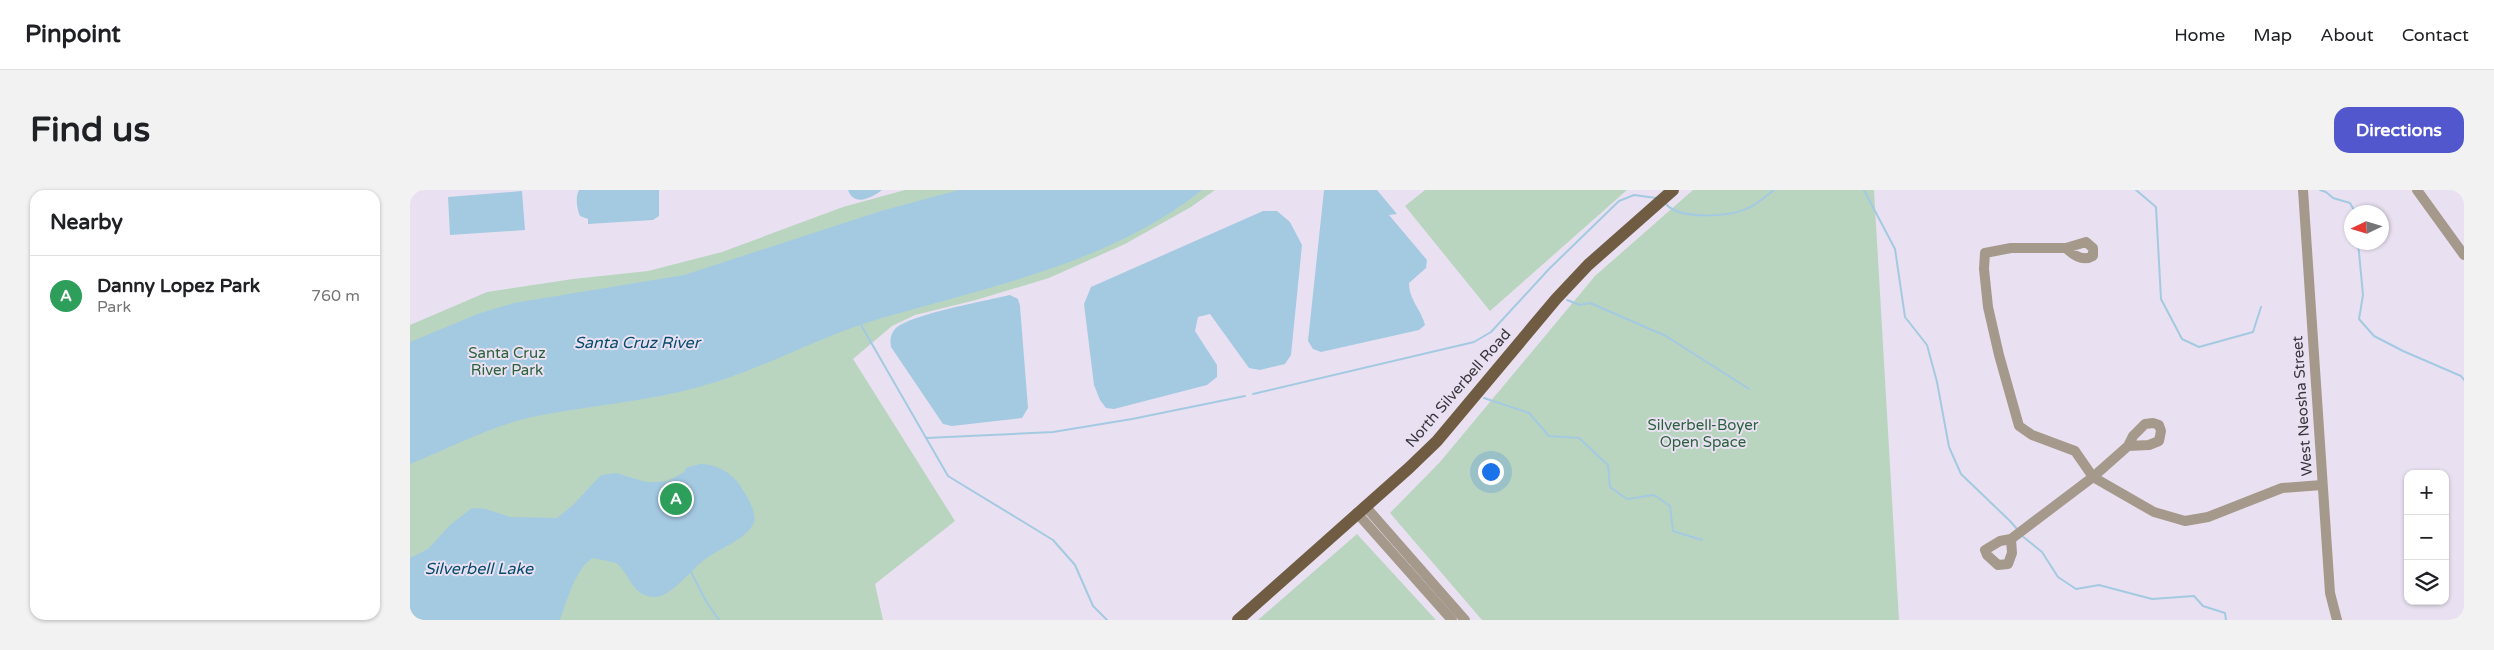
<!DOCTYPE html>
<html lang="en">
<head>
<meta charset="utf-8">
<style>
  body { margin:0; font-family:"Varela Round",sans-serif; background:#f2f2f2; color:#202124 }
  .controls { position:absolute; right:15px; bottom:15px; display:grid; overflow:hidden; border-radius:10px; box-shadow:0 1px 4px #0004 }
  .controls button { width:45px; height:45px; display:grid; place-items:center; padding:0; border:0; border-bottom:1px solid #e0e0e0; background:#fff; color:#202124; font:25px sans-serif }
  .compass { position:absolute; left:1934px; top:15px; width:45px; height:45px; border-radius:50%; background:#fff; box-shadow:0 1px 4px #0004; rotate:266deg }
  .you { position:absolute; left:1080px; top:281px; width:18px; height:18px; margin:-12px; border:4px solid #fff; border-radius:50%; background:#1a73e8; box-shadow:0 0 0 8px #1a73e833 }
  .badge { display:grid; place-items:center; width:32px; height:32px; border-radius:50%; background:#5357ce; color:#fff; font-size:16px; font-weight:700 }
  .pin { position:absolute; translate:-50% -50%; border:2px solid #fff; box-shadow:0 1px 5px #0006 }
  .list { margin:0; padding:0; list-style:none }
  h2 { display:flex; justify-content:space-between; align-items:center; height:65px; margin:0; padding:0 20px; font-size:21px }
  h2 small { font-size:16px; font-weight:400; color:#757577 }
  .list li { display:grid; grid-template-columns:32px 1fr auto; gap:15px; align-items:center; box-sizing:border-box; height:80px; padding:0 20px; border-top:1px solid #e0e0e0 }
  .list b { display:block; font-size:19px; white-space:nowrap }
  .list p { margin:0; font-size:16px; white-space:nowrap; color:#757577 }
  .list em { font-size:16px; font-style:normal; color:#757577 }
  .icon { flex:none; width:28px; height:28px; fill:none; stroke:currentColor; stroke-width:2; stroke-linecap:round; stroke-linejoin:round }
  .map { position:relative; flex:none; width:2054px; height:430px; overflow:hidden; border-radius:15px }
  header { display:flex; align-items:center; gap:30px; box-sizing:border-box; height:70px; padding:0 25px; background:#fff; border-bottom:1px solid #e0e0e0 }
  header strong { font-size:24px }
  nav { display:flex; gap:28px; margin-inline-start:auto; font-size:18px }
  .intro { display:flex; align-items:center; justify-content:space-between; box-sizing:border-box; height:120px; padding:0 30px }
  h1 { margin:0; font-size:35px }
  .button { padding:12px 22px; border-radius:15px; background:#5357ce; color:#fff; font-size:18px; font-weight:700 }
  main { display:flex; gap:30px; padding:0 30px }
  aside { flex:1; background:#fff; border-radius:15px; box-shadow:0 1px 4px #0004 }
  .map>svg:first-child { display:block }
  .green { fill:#b9d5c0 }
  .water { fill:#a4cae2 }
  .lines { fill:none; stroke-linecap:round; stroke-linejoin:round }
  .stream { stroke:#a4cae2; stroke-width:2 }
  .minor { stroke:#a5998c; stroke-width:10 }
  .major { stroke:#6f5c43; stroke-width:12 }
  .labels { text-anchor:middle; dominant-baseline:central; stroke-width:4; stroke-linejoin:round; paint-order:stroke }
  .park-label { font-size:15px; fill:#2c623e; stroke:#e9e1f1 }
  .street-label { font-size:15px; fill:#3a363d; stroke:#e9e1f1 }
  .water-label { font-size:16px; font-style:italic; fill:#064c6d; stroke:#e9e1f1 }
</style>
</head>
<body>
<header>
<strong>Pinpoint</strong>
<nav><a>Home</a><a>Map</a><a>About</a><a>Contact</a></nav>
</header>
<div class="intro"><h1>Find us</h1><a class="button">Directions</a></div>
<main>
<aside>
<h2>Nearby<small></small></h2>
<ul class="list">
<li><span class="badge" style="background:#2e9e5b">A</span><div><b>Danny Lopez Park</b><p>Park</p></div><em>760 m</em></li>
</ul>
</aside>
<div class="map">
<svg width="2054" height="430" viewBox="0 0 2054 430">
  <rect width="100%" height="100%" fill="#e9e1f1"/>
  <g class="green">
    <polygon points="495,0 805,0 781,17 715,54 639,88 566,110 505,125 482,136 443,169 545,331 465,394 473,430 0,430 0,135 77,102 163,89 238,81 312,62 433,17"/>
    <polygon points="1015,0 1217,0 1080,121 995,16"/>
    <polygon points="1283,0 1464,0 1489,430 1072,430 980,323 1030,272 1185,86"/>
    <polygon points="947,344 1026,430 848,430"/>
  </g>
  <g class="water">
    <path d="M169,0H249V26L243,30L178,34V29L170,26C167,19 165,7 169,0Z"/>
    <path d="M438,0H472C462,8 444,17 438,0Z"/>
    <path d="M549,0H792C700,73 582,96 472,128C409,146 352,180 289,197C236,212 181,215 127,226C85,234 40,258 0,274V152L70,123L104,113L274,85L471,21Z"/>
    <path d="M914,0H967L987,24L979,25L1017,70L1016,78L999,93C999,110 1011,119 1015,135L1009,140L911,162L903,159L898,151Z"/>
    <polygon points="112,1 115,40 40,45 38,7"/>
    <polygon points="853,21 867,21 880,32 892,55 881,165 875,174 850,180 839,178 800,124 788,127 785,141 807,175 807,187 797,195 704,219 696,218 690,210 684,195 674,114 681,97"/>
    <path d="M600,105L608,109L610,116L618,218L612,228L542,236L533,234L481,157C480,150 480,145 485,139C500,124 576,111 600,105Z"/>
    <path d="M290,274C306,274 322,282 331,297C336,305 349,324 343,335C332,352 311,357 294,370C281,380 259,409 243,407C221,405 221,385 206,373L183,368C166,377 156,413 150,430H0V368L18,359L40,335L62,318L76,319L100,327L147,328L163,315L191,285L206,283L236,292H247L258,291L274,282L276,278Z"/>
  </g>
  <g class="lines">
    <g class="stream">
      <polyline points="1454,0 1485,59 1495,127 1517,155 1527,192 1539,257 1551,284 1600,331 1607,339"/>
      <polyline points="1726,0 1746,17 1751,109 1772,149 1789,157 1843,142 1851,117"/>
      <polyline points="1910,0 1916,2 1923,8 1940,13 1945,22"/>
      <path d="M1256,14C1269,30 1322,27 1338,18C1347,14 1356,6 1364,0"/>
      <polyline points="1948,52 1953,105 1949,129 1964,146 1993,161 2051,186 2054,190"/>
      <polyline points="1157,110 1170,115 1180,113 1256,146 1339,199"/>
      <polyline points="451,135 538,286 643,350 665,375 683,416 697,430"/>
      <polyline points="843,204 1064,152 1081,142 1139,79 1209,11 1224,5 1246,8"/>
      <polyline points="1074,208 1119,223 1139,246 1169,248 1198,275 1200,297 1217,309 1244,305 1260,316 1263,341 1292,350"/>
      <polyline points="516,248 643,242 722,229 835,206"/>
      <polyline points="1611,345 1632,362 1648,387 1666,399 1689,395 1742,409 1784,406 1793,416 1815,423 1816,430"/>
      <polyline points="281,382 296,411 309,430"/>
    </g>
    <g class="minor">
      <polyline points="1893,0 1920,403 1927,430"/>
      <polyline points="2007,0 2054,65"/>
      <path d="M1656,58C1663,65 1673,72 1683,66V58L1676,52L1656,58H1601L1575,63L1574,79L1578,117L1589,165L1609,236L1622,245L1665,261L1683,287L1744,322L1775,331L1798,327L1872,298L1912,295"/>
      <polyline points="955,316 1055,430"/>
      <polyline points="947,323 1042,430"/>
      <polyline points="1601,349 1602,363 1598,374 1588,375 1577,365 1575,360 1590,351 1601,349 1683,287 1718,256 1723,246 1735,234 1743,233 1749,235 1751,241 1749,251 1739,255 1718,256"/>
    </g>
    <polyline class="major" points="828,430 999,278 1027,251 1146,109 1178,75 1263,0"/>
  </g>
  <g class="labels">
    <g class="park-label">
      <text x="97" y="163">Santa Cruz<tspan x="97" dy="17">River Park</tspan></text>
      <text x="1293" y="235">Silverbell-Boyer<tspan x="1293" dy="17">Open Space</tspan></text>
    </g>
    <g class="street-label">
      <text transform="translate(1048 198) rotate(-49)">North Silverbell Road</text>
      <text transform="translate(1892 216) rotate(-94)">West Neosha Street</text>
    </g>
    <g class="water-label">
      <text x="227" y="153">Santa Cruz River</text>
      <text x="69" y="379">Silverbell Lake</text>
    </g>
  </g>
</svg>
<div class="controls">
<button>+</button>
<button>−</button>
<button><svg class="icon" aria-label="layers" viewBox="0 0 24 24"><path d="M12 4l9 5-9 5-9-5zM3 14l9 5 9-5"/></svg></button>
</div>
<svg class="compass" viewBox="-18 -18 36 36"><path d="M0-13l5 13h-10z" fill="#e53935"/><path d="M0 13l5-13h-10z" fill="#757577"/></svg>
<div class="you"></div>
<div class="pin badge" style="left:266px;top:309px;background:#2e9e5b">A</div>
</div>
</main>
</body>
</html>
